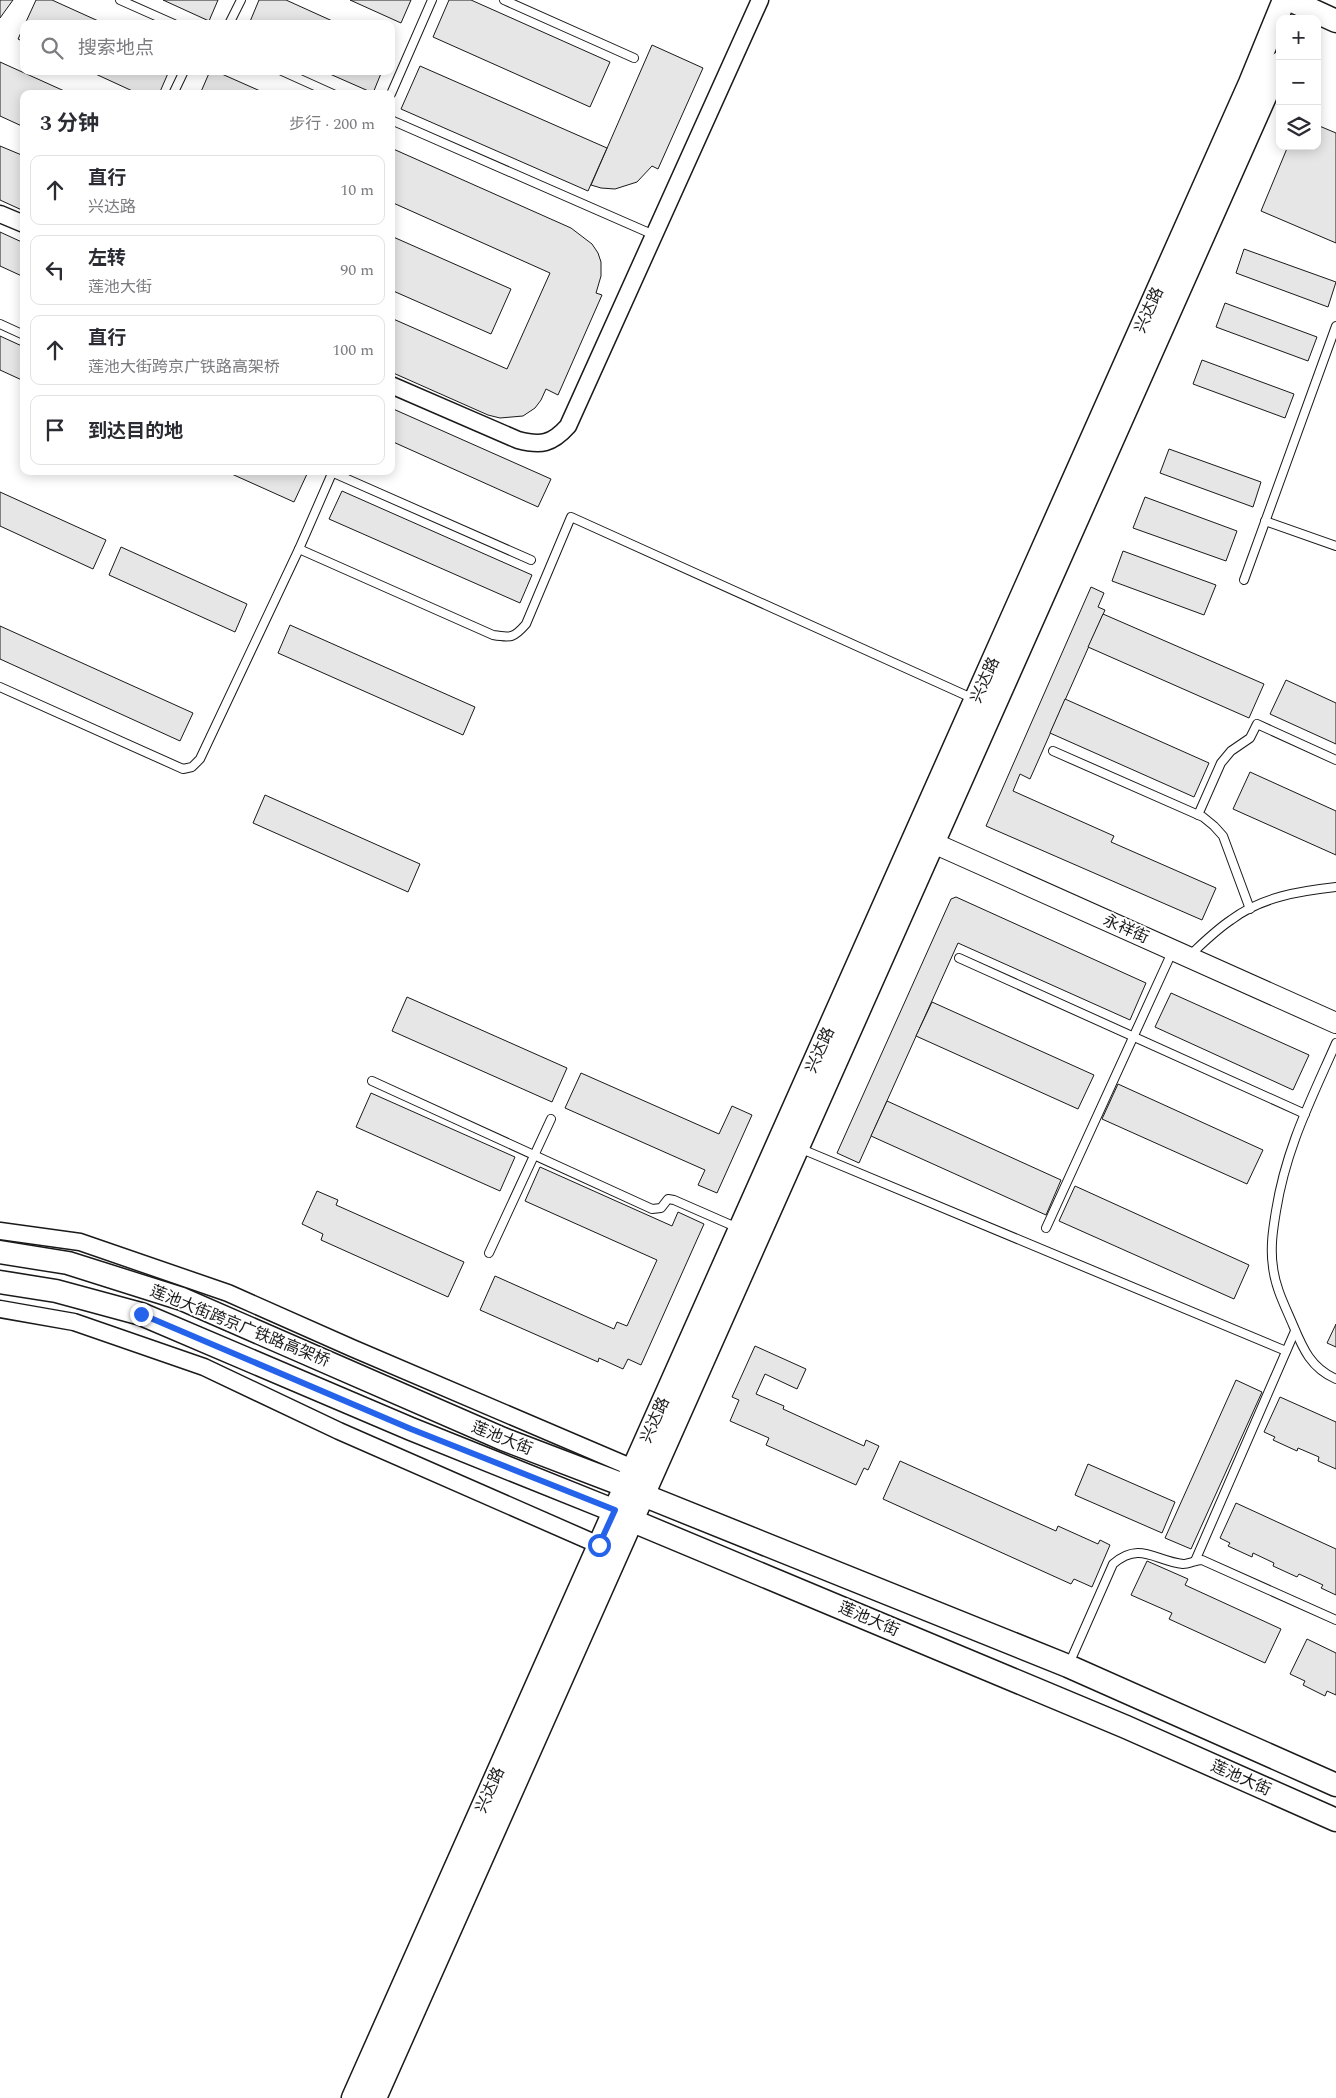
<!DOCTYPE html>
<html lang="zh">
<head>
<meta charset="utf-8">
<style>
  body { margin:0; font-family:Spectral,"Noto Sans SC",serif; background:#f7f7f7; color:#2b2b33 }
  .controls { position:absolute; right:15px; top:15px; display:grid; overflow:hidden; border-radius:10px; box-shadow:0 2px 12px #0003 }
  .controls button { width:45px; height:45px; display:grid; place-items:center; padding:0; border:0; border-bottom:1px solid #e1e1e2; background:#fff; color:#2b2b33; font:25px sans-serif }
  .stop { position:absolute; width:15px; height:15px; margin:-11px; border:4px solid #2563eb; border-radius:50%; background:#fff }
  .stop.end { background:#2563eb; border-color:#fff; box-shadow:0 1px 5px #0008 }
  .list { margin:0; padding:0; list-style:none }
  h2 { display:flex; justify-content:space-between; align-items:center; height:65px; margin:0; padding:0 20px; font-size:21px }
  h2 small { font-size:16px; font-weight:400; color:#7c7c81 }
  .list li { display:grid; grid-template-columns:32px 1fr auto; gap:15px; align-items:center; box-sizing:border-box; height:70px; margin:0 10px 10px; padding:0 10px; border:1px solid #e1e1e2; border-radius:10px }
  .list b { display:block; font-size:19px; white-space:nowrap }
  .list p { margin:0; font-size:16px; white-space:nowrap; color:#7c7c81 }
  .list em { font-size:16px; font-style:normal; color:#7c7c81 }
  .icon { flex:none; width:28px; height:28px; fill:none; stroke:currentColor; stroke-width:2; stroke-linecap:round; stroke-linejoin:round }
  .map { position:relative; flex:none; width:1336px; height:2098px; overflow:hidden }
  .search { position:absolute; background:#fff; box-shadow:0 2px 12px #0003; left:20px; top:20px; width:375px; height:55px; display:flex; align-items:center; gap:12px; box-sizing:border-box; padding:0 18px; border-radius:10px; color:#7c7c81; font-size:19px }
  .panel { position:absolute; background:#fff; box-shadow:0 2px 12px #0003; left:20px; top:90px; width:375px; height:385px; border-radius:10px }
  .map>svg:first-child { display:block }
  .building { fill:#e6e6e6; stroke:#1a1a1a }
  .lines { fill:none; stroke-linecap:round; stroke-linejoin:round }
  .service-casing { stroke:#1a1a1a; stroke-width:10 }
  .minor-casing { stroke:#1a1a1a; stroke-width:19 }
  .tertiary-casing { stroke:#1a1a1a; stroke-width:22 }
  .secondary-casing { stroke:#1a1a1a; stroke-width:25 }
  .service { stroke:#fff; stroke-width:8 }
  .minor { stroke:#fff; stroke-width:16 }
  .tertiary { stroke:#fff; stroke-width:20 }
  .secondary { stroke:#fff; stroke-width:22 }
  .route { stroke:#2563eb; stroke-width:6 }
  .labels { text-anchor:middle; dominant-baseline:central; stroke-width:4; stroke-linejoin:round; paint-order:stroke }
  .street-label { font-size:16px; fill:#1a1a1a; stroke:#fff }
</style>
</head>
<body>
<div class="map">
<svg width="1336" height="2098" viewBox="0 0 1336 2098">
  <rect width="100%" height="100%" fill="#fff"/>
  <g class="building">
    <polygon points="0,0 13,0 0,18"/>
    <polygon points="36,0 52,0 105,24 25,24"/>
    <polygon points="163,0 218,0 209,21"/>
    <polygon points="259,0 286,0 339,24 249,24"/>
    <polygon points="350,0 411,0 401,23"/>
    <polygon points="449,0 471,0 610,62 590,107 433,37"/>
    <polygon points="24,26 24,42 18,39"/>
    <polygon points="652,45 703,68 658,169 652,166 637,182 615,189 601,188 591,185"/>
    <polygon points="0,62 71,94 24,94 24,127 0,116"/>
    <polygon points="420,66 607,148 588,191 401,109"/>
    <polygon points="89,71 169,71 159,94 139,94"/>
    <polygon points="210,71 215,71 267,94 200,94"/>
    <polygon points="323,71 382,71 373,93"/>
    <polygon points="1317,125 1336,133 1336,243 1261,211 1288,146 1317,146"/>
    <polygon points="0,146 24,156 24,211 0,200"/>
    <polygon points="391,148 571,228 592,244 598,253 601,262 601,276 596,293 602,295 558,395 546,389 541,400 535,408 523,416 500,418 488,415 391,372 391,318 507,369 550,273 391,202"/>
    <polygon points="0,232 24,243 24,277 0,266"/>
    <polygon points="391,236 511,289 491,334 391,290"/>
    <polygon points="1244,249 1336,282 1328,307 1236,273"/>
    <polygon points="1225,303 1317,337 1308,361 1216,327"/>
    <polygon points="0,336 24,347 24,381 0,370"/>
    <polygon points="1202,360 1294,394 1285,418 1193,384"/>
    <polygon points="391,408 551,479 538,507 391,441"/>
    <polygon points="1169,449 1261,482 1253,507 1160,473"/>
    <polygon points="225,471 301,471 307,474 294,502"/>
    <polygon points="342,491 532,575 520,603 329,519"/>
    <polygon points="0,492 106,540 93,569 0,526"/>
    <polygon points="1145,497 1237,531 1226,561 1133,528"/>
    <polygon points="121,547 247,604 235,632 109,575"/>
    <polygon points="1123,551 1216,585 1204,615 1112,581"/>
    <polygon points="1091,587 1104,593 1098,607 1105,610 1030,779 1020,774 1013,791 1114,836 1111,842 1216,888 1202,920 986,826"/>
    <polygon points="1103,614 1264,684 1249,718 1088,647"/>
    <polygon points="290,625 475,707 463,735 278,653"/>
    <polygon points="0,626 193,713 180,741 0,659"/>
    <polygon points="1286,680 1336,703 1336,744 1270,714"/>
    <polygon points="1065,699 1209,763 1194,797 1050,733"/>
    <polygon points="1250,772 1336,811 1336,855 1233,809"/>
    <polygon points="265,795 420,864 408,892 253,823"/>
    <polygon points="956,897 1146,983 1130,1020 958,943 859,1163 837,1153 951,899"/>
    <polygon points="1171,993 1309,1055 1293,1090 1155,1027"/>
    <polygon points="407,997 567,1068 552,1102 392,1031"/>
    <polygon points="932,1002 1094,1075 1078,1109 916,1036"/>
    <polygon points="581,1073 719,1134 732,1106 752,1115 717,1193 698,1185 705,1170 565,1108"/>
    <polygon points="1118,1084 1263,1150 1247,1184 1102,1119"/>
    <polygon points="371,1093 515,1157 500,1191 356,1127"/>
    <polygon points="887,1101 1061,1180 1046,1215 871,1136"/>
    <polygon points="540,1167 672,1226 678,1212 704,1224 641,1365 628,1359 623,1369 599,1358 598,1362 480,1310 495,1276 614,1329 617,1322 627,1326 657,1260 525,1201"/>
    <polygon points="1075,1186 1249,1265 1234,1299 1059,1221"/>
    <polygon points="317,1191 338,1200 336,1205 464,1262 448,1297 321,1240 323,1234 302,1224"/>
    <polygon points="1336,1324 1336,1347 1327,1343"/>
    <polygon points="755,1346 806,1369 797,1389 765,1374 756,1394 784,1406 783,1409 864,1446 866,1440 879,1446 868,1470 864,1468 856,1485 766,1445 769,1438 730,1421 739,1400 732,1397"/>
    <polygon points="1236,1380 1262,1392 1191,1549 1165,1538"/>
    <polygon points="1280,1397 1336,1422 1336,1469 1318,1461 1319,1457 1298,1448 1297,1451 1273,1440 1275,1437 1264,1432"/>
    <polygon points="900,1461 1056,1531 1058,1526 1098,1544 1100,1540 1110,1545 1092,1587 1074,1579 1071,1584 883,1499"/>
    <polygon points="1088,1464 1175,1502 1162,1533 1075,1495"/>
    <polygon points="1236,1503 1336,1549 1336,1595 1321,1588 1323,1585 1299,1574 1297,1577 1273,1566 1274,1563 1253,1553 1252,1557 1228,1546 1230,1543 1220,1538"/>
    <polygon points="1147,1561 1188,1579 1185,1585 1281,1629 1265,1663 1169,1619 1172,1613 1131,1595"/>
    <polygon points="1307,1639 1336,1653 1336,1695 1327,1691 1325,1696 1303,1685 1305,1681 1290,1674"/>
  </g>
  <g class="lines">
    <g class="service-casing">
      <g id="service">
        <polyline points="120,0 174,24"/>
        <polyline points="504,0 634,58"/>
        <polyline points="229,24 241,0"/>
        <polyline points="282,71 333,94"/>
        <polyline points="173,94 184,71"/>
        <polyline points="391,94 432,0"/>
        <polyline points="391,120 654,235"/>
        <polyline points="0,324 24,335"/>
        <polyline points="329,471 531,560"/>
        <path d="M333,471L299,549L493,635C511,638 514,638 526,624L571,517L974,699"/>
        <polyline points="1265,521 1336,546"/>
        <polyline points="1244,580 1336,326"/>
        <polyline points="0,687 183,769 192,767 200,759 299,549"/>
        <polyline points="1053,751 1203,817 1214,826 1223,836 1250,909"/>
        <polyline points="1198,815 1221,763 1231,751 1250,738 1257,724 1336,760"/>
        <path d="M1190,955C1203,943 1216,930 1231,920C1261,897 1300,891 1336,887"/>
        <polyline points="959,958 1305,1114"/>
        <path d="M1336,1043C1311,1100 1286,1148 1276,1211C1273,1229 1270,1248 1273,1267C1275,1287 1285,1306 1293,1325C1303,1349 1311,1368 1336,1379"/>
        <polyline points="372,1081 652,1209 661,1208 668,1199 674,1200 738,1228"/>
        <polyline points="799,1148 1286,1351"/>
        <polyline points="1046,1228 1173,950"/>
        <polyline points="489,1253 551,1119"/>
        <polyline points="1195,1561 1295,1331"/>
        <path d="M1069,1664L1113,1564C1140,1541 1155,1561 1183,1564C1189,1564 1196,1560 1202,1560L1336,1620"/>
      </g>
    </g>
    <g class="minor-casing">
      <g id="minor">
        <polyline points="0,214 24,224"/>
        <path d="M391,385L518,440C541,446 552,444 568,426L760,0"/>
        <polyline points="0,1231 80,1242 228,1293 352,1348 633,1468"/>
        <polyline points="0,1309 74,1322 204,1367 339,1431 599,1545"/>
      </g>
    </g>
    <g class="tertiary-casing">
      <polyline id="tertiary" points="920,837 1336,1023"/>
    </g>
    <g class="secondary-casing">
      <g id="secondary">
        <polyline points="1290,0 1336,21"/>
        <polyline points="0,1252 68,1263 182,1299 503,1439 626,1486 643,1495 1068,1666 1336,1785"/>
        <polyline points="0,1282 56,1291 141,1314 411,1429 615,1511 633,1521 1126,1727 1336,1820"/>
        <polyline points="353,2098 1250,83 1284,0"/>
        <polyline points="375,2098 1280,63"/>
      </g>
    </g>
    <use href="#service" class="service"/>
    <use href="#minor" class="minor"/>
    <use href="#tertiary" class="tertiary"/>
    <use href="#secondary" class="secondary"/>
  </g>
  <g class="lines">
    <polyline class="route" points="141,1314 411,1429 615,1510 599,1545"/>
  </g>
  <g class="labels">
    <g class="street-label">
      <text transform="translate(1149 310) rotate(-66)">兴达路</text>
      <text transform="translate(985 680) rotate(-66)">兴达路</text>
      <text transform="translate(1126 929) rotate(24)">永祥街</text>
      <text transform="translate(820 1050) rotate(-66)">兴达路</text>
      <text transform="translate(240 1326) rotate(22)">莲池大街跨京广铁路高架桥</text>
      <text transform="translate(655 1420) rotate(-66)">兴达路</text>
      <text transform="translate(502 1438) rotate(22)">莲池大街</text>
      <text transform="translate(869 1619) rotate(23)">莲池大街</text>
      <text transform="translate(1241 1778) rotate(24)">莲池大街</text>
      <text transform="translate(490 1790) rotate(-66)">兴达路</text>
    </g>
  </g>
</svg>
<div class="controls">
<button>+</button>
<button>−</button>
<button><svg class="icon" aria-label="layers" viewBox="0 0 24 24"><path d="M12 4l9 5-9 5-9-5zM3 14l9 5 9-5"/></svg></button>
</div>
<div class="stop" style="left:599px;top:1545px"></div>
<div class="stop end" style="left:141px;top:1314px"></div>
<div class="search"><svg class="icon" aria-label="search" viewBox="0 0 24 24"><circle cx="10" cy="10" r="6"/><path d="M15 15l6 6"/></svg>搜索地点</div>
<section class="panel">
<h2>3 分钟<small>步行 · 200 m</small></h2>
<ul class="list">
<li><svg class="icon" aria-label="ahead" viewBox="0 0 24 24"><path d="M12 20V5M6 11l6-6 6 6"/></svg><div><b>直行</b><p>兴达路</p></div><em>10 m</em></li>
<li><svg class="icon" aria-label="left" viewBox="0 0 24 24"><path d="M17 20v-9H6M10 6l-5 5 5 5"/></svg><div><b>左转</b><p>莲池大街</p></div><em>90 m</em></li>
<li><svg class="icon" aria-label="ahead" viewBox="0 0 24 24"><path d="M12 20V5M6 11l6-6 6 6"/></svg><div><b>直行</b><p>莲池大街跨京广铁路高架桥</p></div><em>100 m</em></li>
<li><svg class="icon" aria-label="arrive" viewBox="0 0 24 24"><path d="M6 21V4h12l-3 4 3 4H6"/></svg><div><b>到达目的地</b></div></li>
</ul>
</section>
</div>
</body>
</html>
